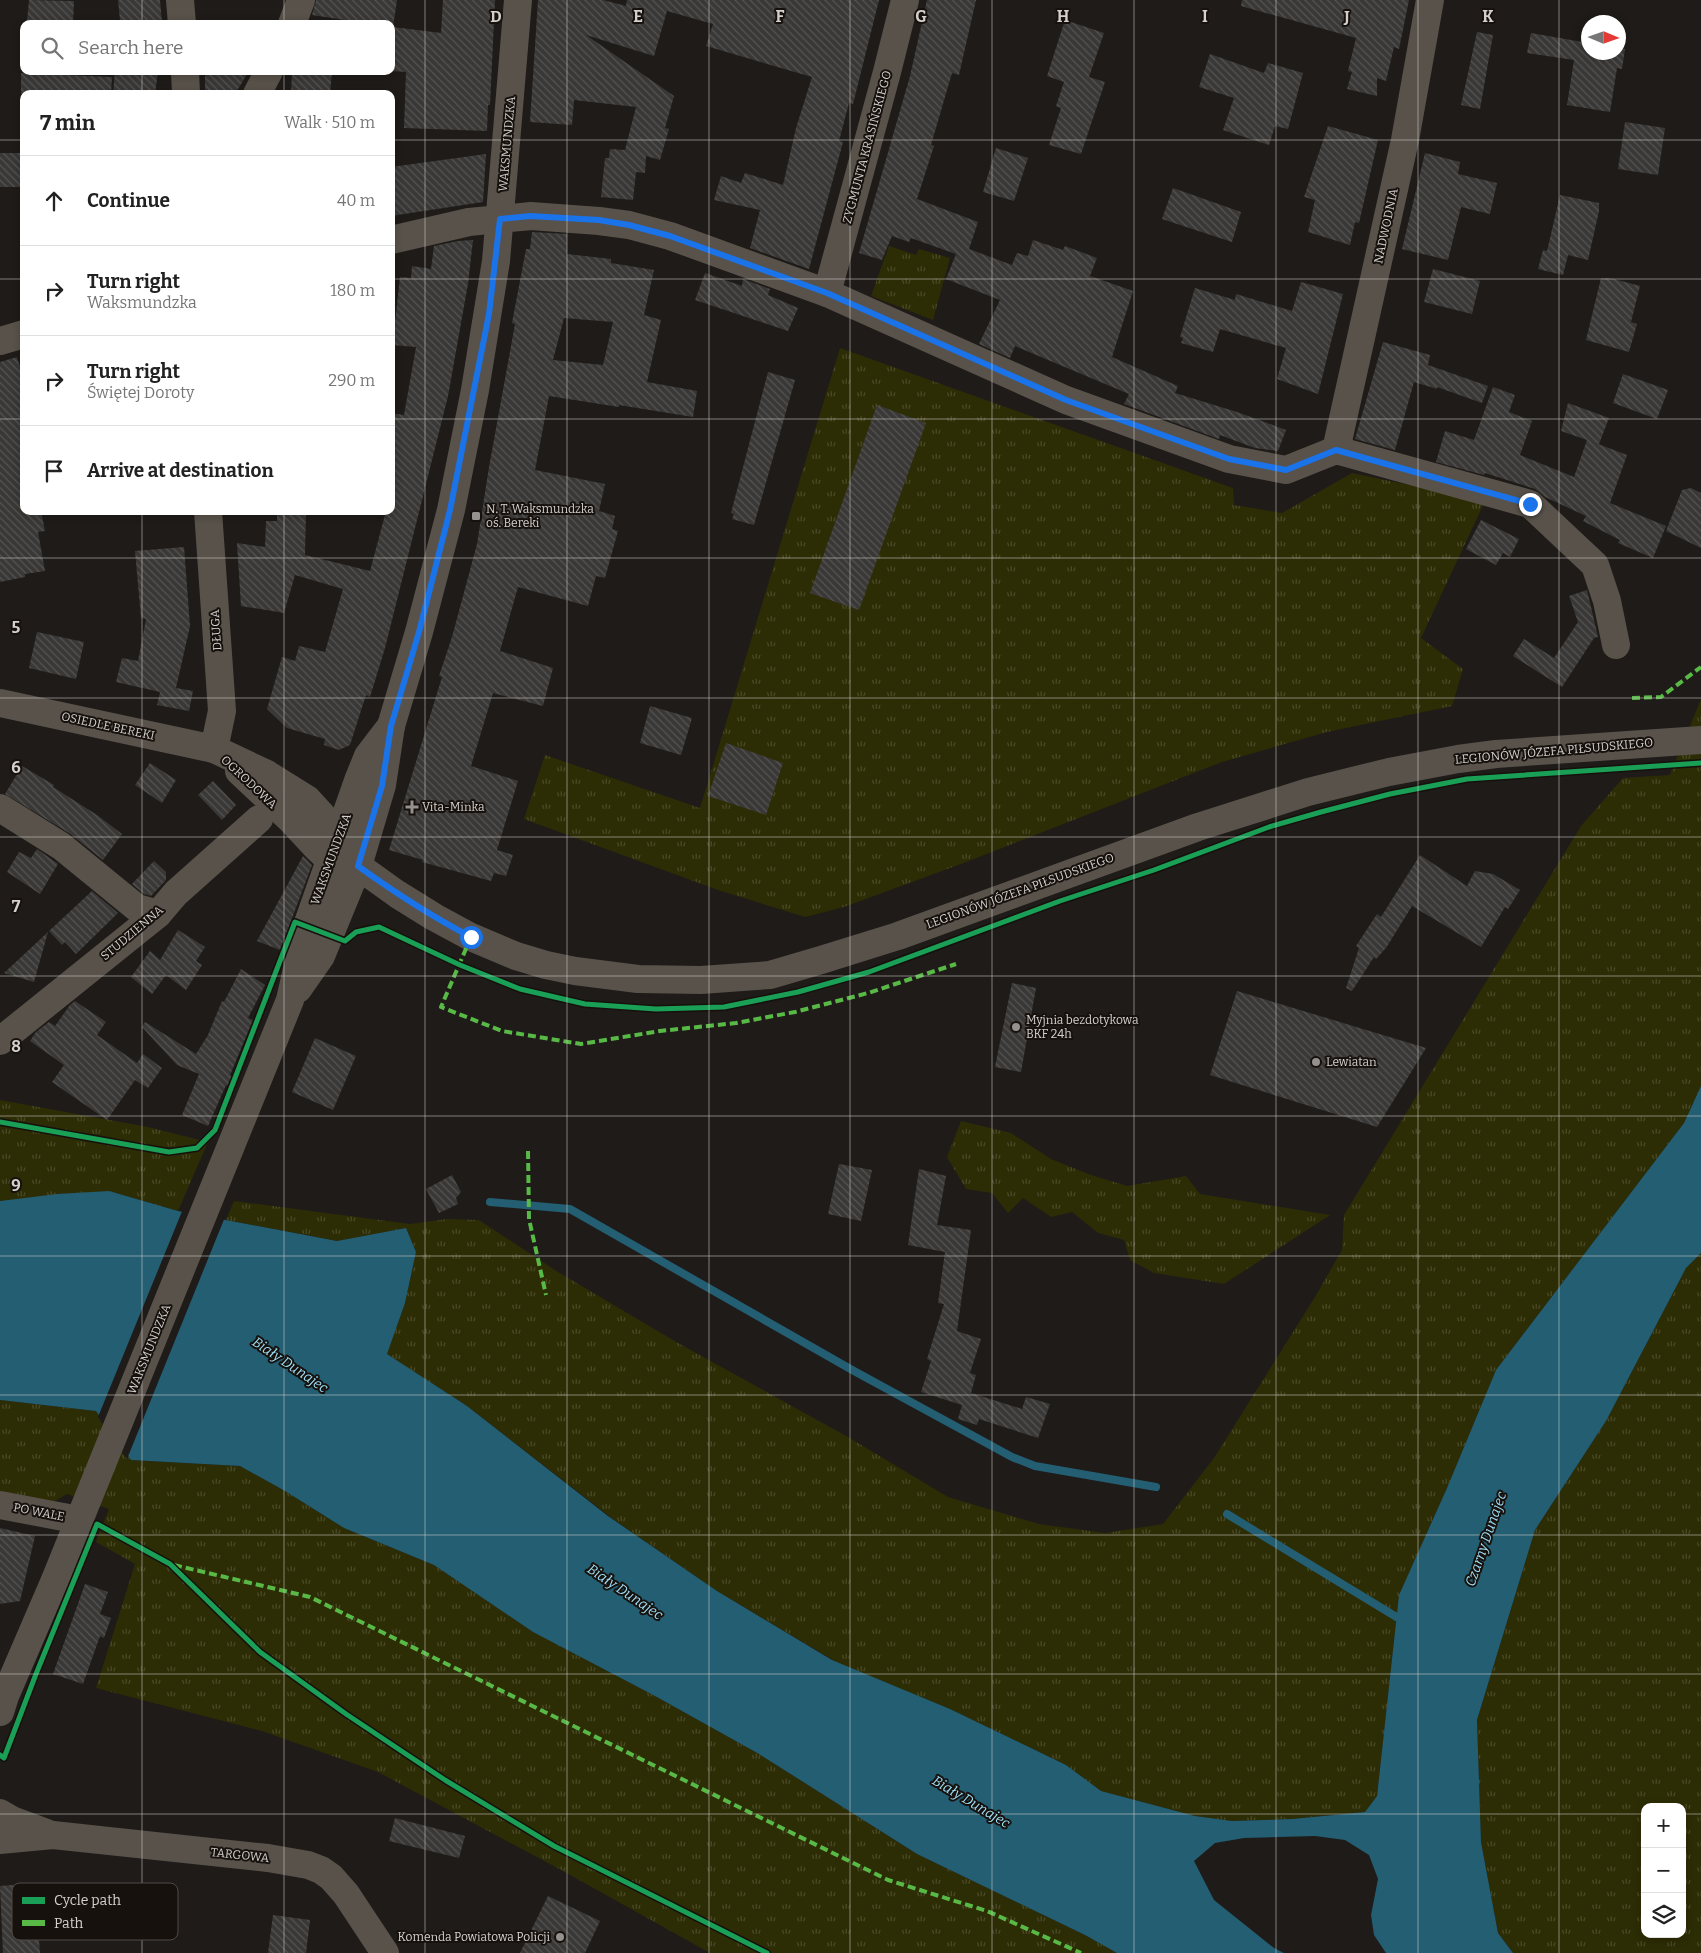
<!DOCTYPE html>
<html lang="en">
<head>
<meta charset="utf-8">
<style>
  body { margin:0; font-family:Bitter,serif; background:#f2f2f2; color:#222 }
  .controls { position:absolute; right:15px; bottom:15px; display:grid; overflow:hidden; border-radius:10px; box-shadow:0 2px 8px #0003 }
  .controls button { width:45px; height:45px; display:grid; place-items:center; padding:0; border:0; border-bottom:1px solid #e0e0e0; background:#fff; color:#222; font:25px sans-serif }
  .compass { position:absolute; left:1581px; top:15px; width:45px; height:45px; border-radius:50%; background:#fff; box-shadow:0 2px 8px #0003; rotate:92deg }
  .stop { position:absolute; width:15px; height:15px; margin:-11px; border:4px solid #1a73e8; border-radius:50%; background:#fff }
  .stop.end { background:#1a73e8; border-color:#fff; box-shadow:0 1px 5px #0008 }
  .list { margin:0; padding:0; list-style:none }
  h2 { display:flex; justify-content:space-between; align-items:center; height:65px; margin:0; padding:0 20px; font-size:21px }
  h2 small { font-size:16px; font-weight:400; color:#767676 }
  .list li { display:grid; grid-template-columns:32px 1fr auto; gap:15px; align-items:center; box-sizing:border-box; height:90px; padding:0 20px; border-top:1px solid #e0e0e0 }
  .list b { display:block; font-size:19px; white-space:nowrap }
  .list p { margin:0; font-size:16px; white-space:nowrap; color:#767676 }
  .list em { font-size:16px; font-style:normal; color:#767676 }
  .icon { flex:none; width:28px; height:28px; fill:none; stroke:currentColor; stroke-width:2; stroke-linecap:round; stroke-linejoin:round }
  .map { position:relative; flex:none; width:1701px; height:1953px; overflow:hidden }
  .search { position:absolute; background:#fff; box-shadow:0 2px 8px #0003; left:20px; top:20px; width:375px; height:55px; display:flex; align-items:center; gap:12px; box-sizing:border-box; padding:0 18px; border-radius:10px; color:#767676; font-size:19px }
  .panel { position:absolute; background:#fff; box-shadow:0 2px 8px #0003; left:20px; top:90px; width:375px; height:425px; border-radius:10px }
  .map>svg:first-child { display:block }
  .grass { fill:url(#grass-tufts); fill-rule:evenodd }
  .water { fill:#235e73 }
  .pier { fill:#1e1b18 }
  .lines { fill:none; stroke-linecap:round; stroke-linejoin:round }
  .stream { stroke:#235e73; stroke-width:8 }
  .building { fill:url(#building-back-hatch); fill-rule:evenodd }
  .minor { stroke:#58524a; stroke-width:28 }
  .quiet { stroke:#58b947; stroke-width:4; stroke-dasharray:8 4; stroke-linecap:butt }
  .cycleway-casing { stroke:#17110d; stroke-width:8 }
  .cycleway { stroke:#1a9f57; stroke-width:5 }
  .route { stroke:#1a73e8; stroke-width:6 }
  .grid { fill:none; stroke:#d4d0cd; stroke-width:1; stroke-opacity:0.55 }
  .poi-dot { fill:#94918e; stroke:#17110d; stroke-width:2 }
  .labels { text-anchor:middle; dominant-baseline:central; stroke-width:4; stroke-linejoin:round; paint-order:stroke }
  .street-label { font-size:12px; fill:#d4d0cd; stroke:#17110d }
  .poi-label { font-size:12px; fill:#d4d0cd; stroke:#17110d; text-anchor:start }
  .water-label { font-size:14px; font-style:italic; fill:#9edff8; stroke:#17110d }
  .key { fill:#17110d; stroke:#504a47; stroke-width:1 }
  .key-label { font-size:14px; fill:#d4d0cd }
  .grid-label { font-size:16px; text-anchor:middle; font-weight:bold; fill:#d4d0cd; stroke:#17110d; stroke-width:4; stroke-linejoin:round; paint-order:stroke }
</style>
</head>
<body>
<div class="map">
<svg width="1701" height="1953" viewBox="0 0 1701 1953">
  <defs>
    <pattern id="grass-tufts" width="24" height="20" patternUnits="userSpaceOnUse" patternTransform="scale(1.25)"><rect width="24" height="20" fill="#2c2c05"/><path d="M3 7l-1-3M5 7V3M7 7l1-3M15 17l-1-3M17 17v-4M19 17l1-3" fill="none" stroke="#4a4a28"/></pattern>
    <pattern id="building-back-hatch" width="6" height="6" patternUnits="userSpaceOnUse" patternTransform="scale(1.25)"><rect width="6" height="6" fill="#3a3836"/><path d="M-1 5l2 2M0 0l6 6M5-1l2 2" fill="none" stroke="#565452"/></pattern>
  </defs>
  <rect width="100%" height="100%" fill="#1e1b18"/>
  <g class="grass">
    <polygon points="889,246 916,255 919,249 950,258 933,320 871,296"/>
    <polygon points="840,348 1233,488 1234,505 1282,513 1352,473 1485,501 1421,638 1463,669 1452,706 1327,732 1222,762 961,864 844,907 805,917 718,890 524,819 545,755 700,808"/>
    <polygon points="1701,699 1701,1086 1684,1123 1496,1370 1447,1488 1399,1595 1377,1796 1365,1812 1292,1819 1232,1821 1195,1816 1100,1791 1066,1765 950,1709 838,1663 717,1591 613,1519 467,1406 386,1354 405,1303 416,1252 406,1228 338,1241 226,1220 234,1201 410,1224 447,1219 479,1220 558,1272 678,1343 848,1437 948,1497 1039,1524 1105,1533 1163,1524 1214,1458 1315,1297 1342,1250 1344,1215 1581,826 1623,778 1670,775"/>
    <polygon points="0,1100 148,1127 208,1142 178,1211 109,1191 0,1201"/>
    <polygon points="961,1121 1011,1133 1051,1159 1091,1175 1127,1186 1186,1176 1200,1194 1330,1215 1224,1284 1154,1273 1130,1260 1124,1240 1098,1233 1072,1212 1051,1217 1023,1198 1008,1213 992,1193 966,1189 947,1157"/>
    <path d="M1701,1253V1953H1513L1498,1933L1481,1842L1477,1720L1535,1530L1606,1421L1686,1268ZM1645,1807H1682V1934H1645Z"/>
    <polygon points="0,1400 96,1411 131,1460 240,1466 285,1491 344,1528 434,1565 533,1632 655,1696 759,1754 917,1854 1085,1935 1117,1953 710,1953 563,1871 378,1772 262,1731 96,1688 135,1564 96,1542 109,1509 67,1494 55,1501 0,1494"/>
  </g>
  <polygon class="water" points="1701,1086 1701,1253 1686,1268 1606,1421 1535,1530 1477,1720 1481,1842 1498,1933 1513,1953 1386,1953 1374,1935 1371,1915 1378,1879 1369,1855 1345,1840 1315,1836 1244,1838 1215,1843 1194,1861 1214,1900 1274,1948 1284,1953 1117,1953 1085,1935 917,1854 759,1754 655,1696 533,1632 434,1565 344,1528 285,1491 240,1466 131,1460 96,1411 0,1400 0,1201 57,1194 109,1191 178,1211 337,1241 406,1228 416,1252 405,1303 387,1354 467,1406 608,1516 717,1591 832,1660 950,1709 1066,1765 1101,1791 1195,1816 1232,1821 1292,1819 1365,1812 1377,1796 1399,1595 1447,1488 1496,1370 1684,1123"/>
  <polygon class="pier" points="183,1209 225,1217 127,1459 98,1417"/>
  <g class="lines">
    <g class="stream">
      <polyline points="490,1202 570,1209 854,1371 1012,1457 1035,1466 1156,1487"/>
      <polyline points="1227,1514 1403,1621"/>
    </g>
  </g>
  <g class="building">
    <polygon points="29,0 74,1 73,23 27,21"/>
    <polygon points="118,0 160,0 162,22 120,20"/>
    <polygon points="316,0 397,0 393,27 441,33 443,0 495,0 490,105 488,105 487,131 404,128 406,72 391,71 391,24 371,24 312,15"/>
    <polygon points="538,0 603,0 626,6 627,0 879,0 853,104 849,103 839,141 843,142 809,269 750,248 760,210 714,200 721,176 741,183 745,173 783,185 796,128 812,77 706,46 713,24 667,11 654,56 586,35 674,96 665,128 669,129 660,160 646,156 645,173 636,172 633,200 601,197 605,158 609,158 610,149 625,150 636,107 574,100 572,125 530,122"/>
    <polygon points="927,0 976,0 959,75 952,73 931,145 934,146 917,199 978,222 969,249 1012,265 1017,253 1028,256 1033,240 1063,250 1065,246 1097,258 1090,276 1133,291 1112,357 1178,386 1175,393 1237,412 1286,430 1278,451 1255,448 1220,435 1219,439 1124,404 1129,394 1015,346 1010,358 979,344 1000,300 946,279 956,254 911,238 909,242 892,236 882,260 859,253 910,76"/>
    <polygon points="1242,0 1409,0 1399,49 1394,47 1386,81 1377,78 1377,96 1347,89 1352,72 1348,71 1356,38 1241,6"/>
    <polygon points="1065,20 1104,33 1089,77 1105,82 1081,154 1049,145 1061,108 1056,106 1064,82 1047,76"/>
    <polygon points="1477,32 1493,35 1480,109 1461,105"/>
    <polygon points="1531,33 1588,43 1588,52 1618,52 1618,48 1625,49 1622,69 1617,68 1610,112 1567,105 1574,60 1527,53"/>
    <polygon points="1210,54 1264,73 1268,63 1303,73 1288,129 1275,126 1269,145 1223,130 1234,98 1199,87"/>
    <polygon points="115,71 158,71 155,94 113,94"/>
    <polygon points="211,71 249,71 235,94 205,94 205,74 211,74"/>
    <polygon points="292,71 332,71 330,94 291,94"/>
    <polygon points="21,73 112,77 111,94 21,94"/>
    <polygon points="1625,122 1665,128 1658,175 1618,169"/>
    <polygon points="1328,126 1378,140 1359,223 1355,222 1350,245 1308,232 1315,200 1304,197"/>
    <polygon points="996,148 1028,158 1014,201 983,192"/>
    <rect x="0" y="153" width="24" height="34"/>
    <polygon points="1425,153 1460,162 1458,174 1497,183 1490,214 1461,207 1448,260 1402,249"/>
    <polygon points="486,154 483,202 391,216 391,167"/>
    <polygon points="1173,188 1241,212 1232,242 1162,219"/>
    <polygon points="1560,195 1599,203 1599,211 1588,260 1568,255 1563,275 1538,269 1543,250 1547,251"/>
    <path d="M532,232L567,234V254L611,259V263L654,270L644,315L661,320L647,382L697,391L693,417L619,405V407L549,396L535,470L605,484L599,511L615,516L612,529L618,531L605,578L596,576L588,606L518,587L500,651L553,668L543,706L493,693L471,766L518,781L497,850L513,855L506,876L494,873L491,881L422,862L423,860L389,850L442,677L439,676L452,637L477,544L489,467L515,324L512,323L526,249H530ZM564,318L613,322L603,365L553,360Z"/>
    <polygon points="473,240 468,284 448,396 385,648 370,697 366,695 350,745 339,750 324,745 325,739 287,728 267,709 282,657 295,661 299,646 325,652 343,589 295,575 284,613 241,606 237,543 265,547 266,521 277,521 277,511 306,511 305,555 370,571 386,511 391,511 391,413 404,415 416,347 391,345 391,322 395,322 400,277 411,278 412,266 431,269 434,246 458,241"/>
    <polygon points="1433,269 1480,281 1472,314 1424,302"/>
    <polygon points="705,273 742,286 743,279 770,289 768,295 798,308 788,331 695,300"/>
    <polygon points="1601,278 1610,278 1640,286 1631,322 1637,324 1629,352 1586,340"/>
    <polygon points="1301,282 1343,294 1318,394 1277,379 1286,348 1220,329 1213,352 1181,343 1183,338 1180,337 1195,288 1235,300 1236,294 1292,311"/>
    <polygon points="1383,342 1430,355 1428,365 1488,386 1482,403 1437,387 1437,389 1414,382 1395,450 1355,439"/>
    <polygon points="17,357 24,380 24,511 41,511 45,531 38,532 45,571 25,574 25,577 0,582 0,362"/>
    <polygon points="768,372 795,380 754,525 732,519 734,514 731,513"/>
    <polygon points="1623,374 1668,390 1657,419 1613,403"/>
    <polygon points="1493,387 1515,395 1509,412 1532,421 1520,455 1574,477 1587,440 1561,431 1568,403 1609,418 1599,444 1593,442 1627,455 1610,503 1666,526 1653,558 1618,543 1620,540 1583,521 1586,516 1545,497 1535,489 1485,473 1484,475 1436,462 1445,431 1474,440"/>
    <polygon points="877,405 926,423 859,610 810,593"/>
    <polygon points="1691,488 1701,493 1701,548 1666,531 1682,490"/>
    <polygon points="1481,520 1519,539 1510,557 1503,553 1496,565 1466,549"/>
    <polygon points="184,547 190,626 176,688 193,691 189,711 157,705 160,692 116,682 122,658 138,661 146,619 141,618 135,551"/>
    <polygon points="1587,590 1598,637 1594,638 1562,687 1513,656 1524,639 1554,658 1578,622 1569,596"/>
    <polygon points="37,632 84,642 76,679 29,668"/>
    <polygon points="650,706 692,718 681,755 640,743"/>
    <polygon points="726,743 783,763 766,815 708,796"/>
    <polygon points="150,763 176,780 162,803 135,785"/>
    <polygon points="22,766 54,785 53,787 97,815 122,834 103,860 69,833 5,794"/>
    <polygon points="213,781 236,805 222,820 198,795"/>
    <polygon points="37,849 58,864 40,894 7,872 19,852 31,858"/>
    <polygon points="1420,855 1467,886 1475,871 1493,874 1520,890 1508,909 1505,907 1481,947 1412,906 1386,948 1376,959 1374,957 1352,991 1346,988 1359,948 1356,946 1377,914 1381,917"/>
    <polygon points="303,856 312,865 280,950 257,941"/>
    <polygon points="154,861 166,872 166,880 151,896 144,894 132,884"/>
    <polygon points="92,891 118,913 76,954 65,942 62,945 49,931"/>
    <polygon points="178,930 205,947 196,961 202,965 186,990 166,975 152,994 131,977 150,951 160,960"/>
    <polygon points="48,932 34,982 4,973"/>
    <polygon points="241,969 265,985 248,1018 253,1020 230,1075 232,1076 227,1086 226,1085 208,1126 182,1115 199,1074 177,1065 142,1027 145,1022 196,1054 208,1035 222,1001 224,1002"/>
    <polygon points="1012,983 1036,988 1021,1072 995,1067"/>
    <polygon points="1237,991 1426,1048 1377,1127 1210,1075"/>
    <polygon points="75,1001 106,1022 97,1035 137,1063 143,1054 162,1068 148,1088 135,1080 107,1120 52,1082 64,1065 30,1041 36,1032 49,1022 55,1026 70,1005"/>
    <polygon points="315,1038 356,1056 333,1110 292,1092"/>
    <polygon points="839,1164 872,1170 861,1221 828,1214"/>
    <polygon points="919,1169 946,1176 937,1225 971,1230 957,1331 981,1339 970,1373 976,1375 971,1393 1022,1409 1026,1397 1050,1404 1038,1438 979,1419 977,1425 958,1419 962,1405 921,1392 931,1361 927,1359 944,1304 938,1303 945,1252 908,1245"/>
    <polygon points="452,1175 461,1192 456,1198 458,1204 439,1213 426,1189"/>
    <polygon points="0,1528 35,1536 20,1601 0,1604"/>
    <polygon points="85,1584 108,1592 100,1614 111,1618 104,1638 100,1636 83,1684 53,1674"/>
    <polygon points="395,1818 465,1836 459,1858 389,1841"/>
    <polygon points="35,1883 40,1953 3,1953 0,1886"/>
    <polygon points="548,1896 600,1921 585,1953 520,1953"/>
    <polygon points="273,1915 310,1920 306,1953 268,1953"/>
  </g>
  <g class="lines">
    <g class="minor">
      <polyline points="180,0 182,24"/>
      <polyline points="292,24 301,0"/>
      <polyline points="185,71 186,94"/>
      <polyline points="257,94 269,71"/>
      <polyline points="391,240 469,222 531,216 599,221 629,225 670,236 827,293 1066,400 1229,459 1286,470 1336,450 1530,504 1595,565 1607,601 1616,645"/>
      <polyline points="827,293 887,72 905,0"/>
      <polyline points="0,341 24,334"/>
      <polyline points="1336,450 1405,140 1430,0"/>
      <polyline points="208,511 222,711 214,749"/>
      <polyline points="0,703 214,749 267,774 307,799 340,835 358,866 397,894 434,917 471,937 516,956 546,965 575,971 638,979 701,980 770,975 821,960 898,936 1198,827 1308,792 1389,772 1458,759 1496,754 1701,740"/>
      <polyline points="239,771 290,819 317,848 331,861 347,864"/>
      <polyline points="0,808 61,846 137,908 158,914"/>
      <polyline points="298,989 321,956 358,866 382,785 391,726 419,632 451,510 475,390 496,261 518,0"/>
      <polyline points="0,1041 158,914 176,893 259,819"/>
      <polyline points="0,1505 79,1520"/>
      <polyline points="0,1712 5,1696 55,1580 290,1000 307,926 359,778 368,756 391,726"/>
      <polyline points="0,1813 12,1820 47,1833"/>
      <polyline points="0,1840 53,1835 268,1858 308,1865 321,1870 331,1877 346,1894 385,1953"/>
    </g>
    <g class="quiet">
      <polyline points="1632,698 1661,697 1701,667"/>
      <polyline points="471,937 441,1007 502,1031 581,1044 660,1031 736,1023 795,1012 868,993 956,964"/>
      <polyline points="528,1151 529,1219 546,1295"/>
      <polyline points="174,1565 310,1597 888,1880 987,1911 1081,1953"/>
    </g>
    <g class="cycleway-casing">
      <g id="cycleway">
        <polyline points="0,1122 169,1152 197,1148 215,1130 295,922 345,941 356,932 379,927 460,965 520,989 585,1004 656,1009 724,1007 798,992 869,972 1060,901 1154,870 1269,827 1321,812 1390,794 1467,779 1701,763"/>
        <polyline points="0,1755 4,1758 36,1674 97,1524 170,1564 260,1652 346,1714 445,1780 554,1846 767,1953"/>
      </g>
    </g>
    <use href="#cycleway" class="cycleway"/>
  </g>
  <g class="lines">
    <path class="route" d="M471,937C431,916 394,892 358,866L382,786L391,726L419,632L450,510L489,314L500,219L530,216L599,220L629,225L670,236L827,293L1066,400L1229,459L1286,470L1336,450L1530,504"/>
  </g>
  <path class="grid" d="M142,0V24M284,0V24M425,0V1953M567,0V1953M709,0V1953M850,0V1953M992,0V1953M1134,0V1953M1276,0V1953M1418,0V1953M1559,0V1953M142,71V94M284,71V94M0,140H24M391,140H1701M0,279H24M391,279H1701M0,419H24M391,419H1701M142,511V1953M284,511V1953M0,558H1701M0,698H1701M0,837H1701M0,976H1701M0,1116H1701M0,1256H1701M0,1395H1701M0,1535H1701M0,1674H1701M0,1814H1645M1682,1814H1701"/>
  <g class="poi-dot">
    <rect x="471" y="511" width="10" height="10" rx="2.5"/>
    <path d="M409.5 799.5h5v5h5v5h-5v5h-5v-5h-5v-5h5z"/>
    <circle cx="1016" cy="1027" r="5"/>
    <circle cx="1316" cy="1062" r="5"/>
    <circle cx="560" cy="1937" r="5"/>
  </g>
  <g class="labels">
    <g class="street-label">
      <text transform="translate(507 144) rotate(-85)">WAKSMUNDZKA</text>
      <text transform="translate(867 147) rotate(-75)">ZYGMUNTA KRASIŃSKIEGO</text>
      <text transform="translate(1386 226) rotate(-78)">NADWODNIA</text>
      <text transform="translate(216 630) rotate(-94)">DŁUGA</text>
      <text transform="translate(108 726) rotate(12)">OSIEDLE BEREKI</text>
      <text transform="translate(1554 751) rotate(-5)">LEGIONÓW JÓZEFA PIŁSUDSKIEGO</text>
      <text transform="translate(249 782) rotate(43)">OGRODOWA</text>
      <text transform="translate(331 859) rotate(-70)">WAKSMUNDZKA</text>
      <text transform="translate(1020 891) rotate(-20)">LEGIONÓW JÓZEFA PIŁSUDSKIEGO</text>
      <text transform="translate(132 933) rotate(-40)">STUDZIENNA</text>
      <text transform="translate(149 1349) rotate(-68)">WAKSMUNDZKA</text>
      <text transform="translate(39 1512) rotate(11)">PO WALE</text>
      <text transform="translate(240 1855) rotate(6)">TARGOWA</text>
    </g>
    <g class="poi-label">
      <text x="486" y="509">N. T. Waksmundzka<tspan x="486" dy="14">oś. Bereki</tspan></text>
      <text x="422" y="807">Vita-Minka</text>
      <text x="1026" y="1020">Myjnia bezdotykowa<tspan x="1026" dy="14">BKF 24h</tspan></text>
      <text x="1326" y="1062">Lewiatan</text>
      <text x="550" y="1937" text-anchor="end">Komenda Powiatowa Policji</text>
    </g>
    <g class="water-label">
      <text transform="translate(290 1365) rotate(34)">Biały Dunajec</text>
      <text transform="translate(1486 1539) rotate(-71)">Czarny Dunajec</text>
      <text transform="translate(625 1592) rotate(34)">Biały Dunajec</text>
      <text transform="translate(971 1802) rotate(31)">Biały Dunajec</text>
    </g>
  </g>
  <rect x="12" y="1883" width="166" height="57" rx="8" class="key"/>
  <rect x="22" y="1897" width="23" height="7" fill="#1a9f57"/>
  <rect x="22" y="1920" width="23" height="6" fill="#58b947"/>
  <g class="key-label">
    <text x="54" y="1905">Cycle path</text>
    <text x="54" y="1928">Path</text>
  </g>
  <g class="grid-label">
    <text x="496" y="22">D</text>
    <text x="638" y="22">E</text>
    <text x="780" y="22">F</text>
    <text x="921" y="22">G</text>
    <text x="1063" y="22">H</text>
    <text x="1205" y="22">I</text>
    <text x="1347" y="22">J</text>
    <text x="1488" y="22">K</text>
    <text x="16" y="633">5</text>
    <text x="16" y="773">6</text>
    <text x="16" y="912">7</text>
    <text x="16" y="1052">8</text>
    <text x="16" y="1191">9</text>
  </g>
</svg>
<div class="controls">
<button>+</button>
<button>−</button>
<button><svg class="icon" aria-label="layers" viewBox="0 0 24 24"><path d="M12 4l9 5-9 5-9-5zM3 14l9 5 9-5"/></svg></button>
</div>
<svg class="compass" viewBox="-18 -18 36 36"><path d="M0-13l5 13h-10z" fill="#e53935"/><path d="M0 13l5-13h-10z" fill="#767676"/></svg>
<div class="stop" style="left:471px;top:937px"></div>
<div class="stop end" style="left:1530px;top:504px"></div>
<div class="search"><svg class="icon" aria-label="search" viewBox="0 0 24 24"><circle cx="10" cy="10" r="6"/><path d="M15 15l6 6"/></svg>Search here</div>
<section class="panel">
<h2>7 min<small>Walk · 510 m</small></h2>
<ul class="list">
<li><svg class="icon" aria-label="ahead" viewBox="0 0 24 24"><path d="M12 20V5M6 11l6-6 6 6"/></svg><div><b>Continue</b></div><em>40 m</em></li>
<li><svg class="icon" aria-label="right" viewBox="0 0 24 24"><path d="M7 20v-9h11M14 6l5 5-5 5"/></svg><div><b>Turn right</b><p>Waksmundzka</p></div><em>180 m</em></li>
<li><svg class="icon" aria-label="right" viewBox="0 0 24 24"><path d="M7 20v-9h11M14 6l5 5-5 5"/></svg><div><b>Turn right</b><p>Świętej Doroty</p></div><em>290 m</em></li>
<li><svg class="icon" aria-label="arrive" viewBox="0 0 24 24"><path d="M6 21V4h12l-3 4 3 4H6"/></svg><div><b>Arrive at destination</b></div></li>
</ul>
</section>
</div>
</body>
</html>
